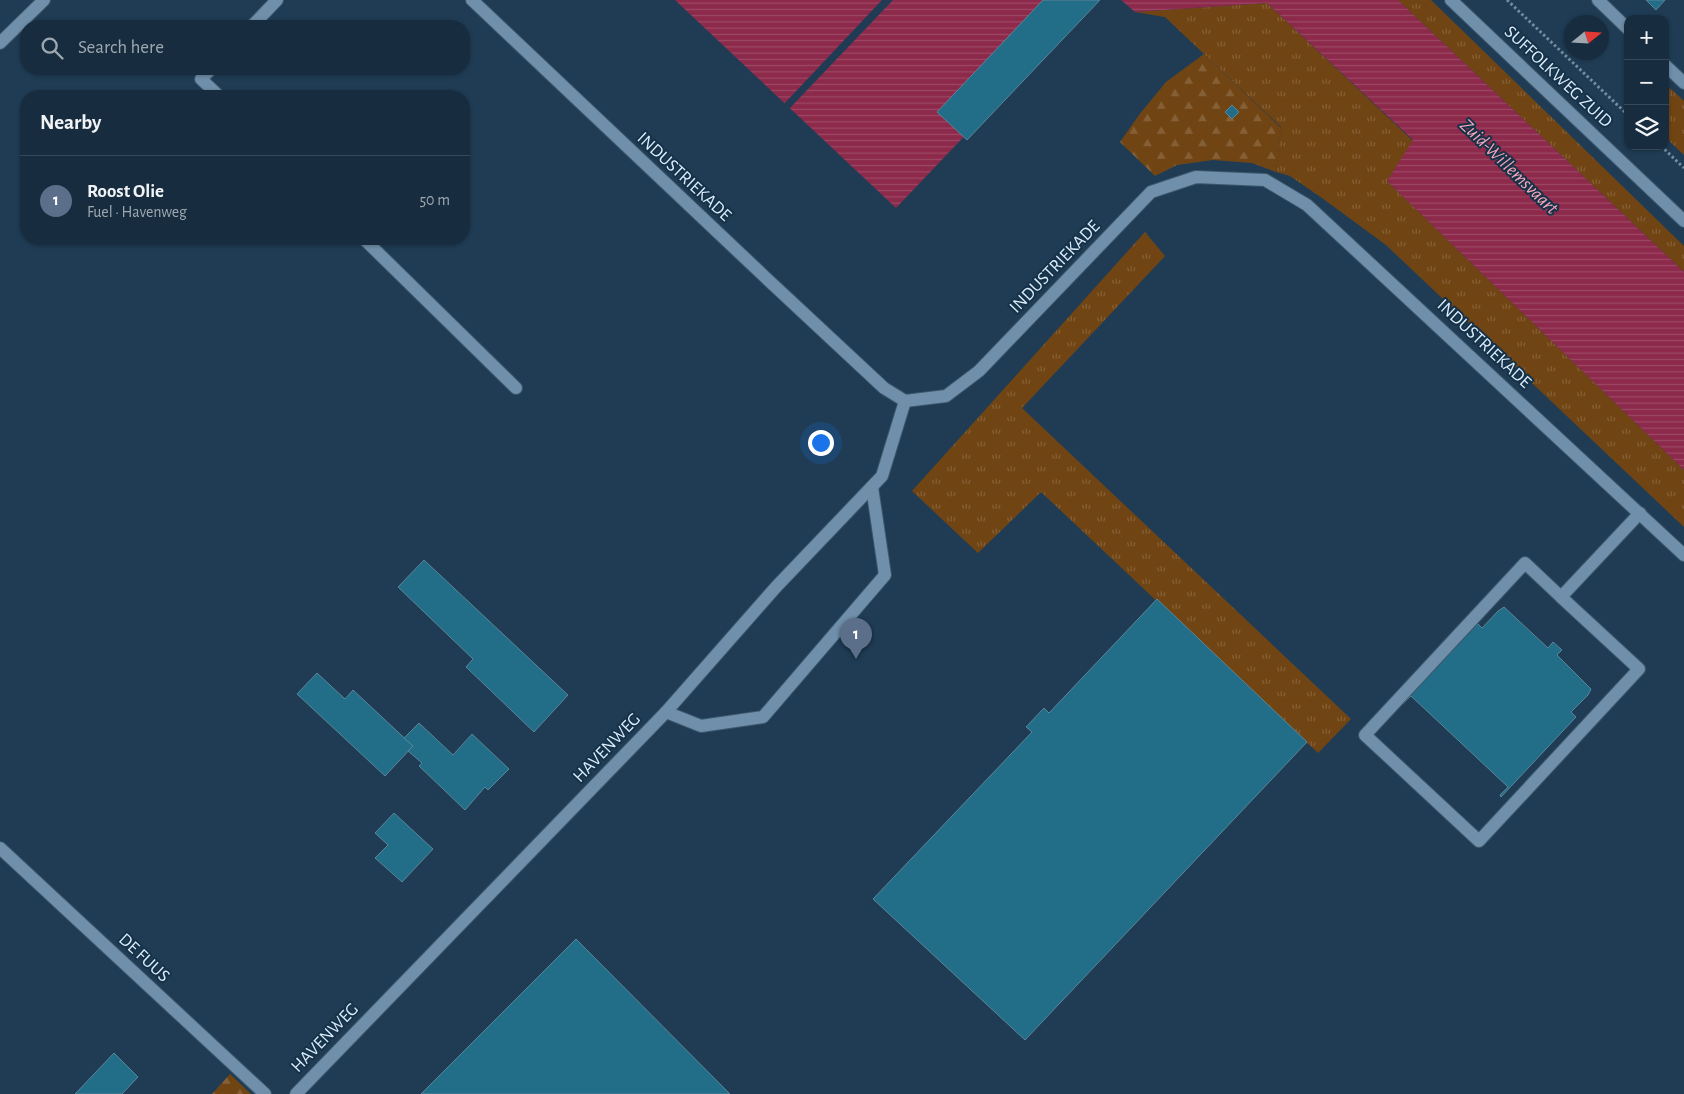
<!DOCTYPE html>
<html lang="en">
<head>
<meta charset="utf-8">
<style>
  body { margin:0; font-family:"Alegreya Sans",sans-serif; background:#24394a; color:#f1f3f6 }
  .controls { position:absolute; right:15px; top:15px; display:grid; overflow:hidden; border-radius:10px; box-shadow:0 1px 4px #0004 }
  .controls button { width:45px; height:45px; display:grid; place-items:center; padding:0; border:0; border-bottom:1px solid #364959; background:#172d3f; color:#f1f3f6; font:25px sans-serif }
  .compass { position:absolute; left:1564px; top:15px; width:45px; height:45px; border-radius:50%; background:#172d3f; box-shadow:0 1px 4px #0004; rotate:72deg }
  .you { position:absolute; left:820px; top:442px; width:18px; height:18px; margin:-12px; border:4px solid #fff; border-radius:50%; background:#1a73e8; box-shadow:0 0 0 8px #1a73e833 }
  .badge { display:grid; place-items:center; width:32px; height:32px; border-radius:50%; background:#f6a247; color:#fff; font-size:16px; font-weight:700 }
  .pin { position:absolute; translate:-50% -41px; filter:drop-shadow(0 1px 2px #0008) }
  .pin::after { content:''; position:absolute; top:26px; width:18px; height:15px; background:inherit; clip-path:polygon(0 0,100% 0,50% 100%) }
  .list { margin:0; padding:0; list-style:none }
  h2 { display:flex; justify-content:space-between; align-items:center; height:65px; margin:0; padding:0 20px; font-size:21px }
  h2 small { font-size:16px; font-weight:400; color:#9ea8b0 }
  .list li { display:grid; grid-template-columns:32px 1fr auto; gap:15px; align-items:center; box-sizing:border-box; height:90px; padding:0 20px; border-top:1px solid #364959 }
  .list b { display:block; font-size:19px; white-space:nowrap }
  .list p { margin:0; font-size:16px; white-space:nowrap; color:#9ea8b0 }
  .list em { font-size:16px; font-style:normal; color:#9ea8b0 }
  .icon { flex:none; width:28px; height:28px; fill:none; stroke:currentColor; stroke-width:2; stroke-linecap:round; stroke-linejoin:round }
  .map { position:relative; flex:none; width:1684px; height:1094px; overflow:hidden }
  .search { position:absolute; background:#172d3f; box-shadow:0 1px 4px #0004; left:20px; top:20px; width:450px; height:55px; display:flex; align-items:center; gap:12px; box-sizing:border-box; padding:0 18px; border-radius:20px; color:#9ea8b0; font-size:19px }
  .panel { position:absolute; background:#172d3f; box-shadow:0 1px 4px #0004; left:20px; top:90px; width:450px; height:155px; border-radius:20px }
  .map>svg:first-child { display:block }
  .grass { fill:url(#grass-tufts) }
  .forest { fill:url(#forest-firs) }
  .water { fill:url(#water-rules) }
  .pier { fill:#1f3c54 }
  .building { fill:#226d87; stroke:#5b8698 }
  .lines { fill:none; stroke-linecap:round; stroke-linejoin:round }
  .lane-casing { stroke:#3d586c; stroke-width:14 }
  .street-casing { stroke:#3d586c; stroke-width:14 }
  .secondary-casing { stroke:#3d586c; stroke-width:14 }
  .path { stroke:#758ca0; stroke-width:3; stroke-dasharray:2.5 2.5; stroke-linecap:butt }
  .lane { stroke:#6f8faa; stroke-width:12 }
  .street { stroke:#6f8faa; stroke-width:12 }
  .secondary { stroke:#6f8faa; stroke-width:12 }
  .labels { text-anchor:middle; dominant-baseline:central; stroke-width:4; stroke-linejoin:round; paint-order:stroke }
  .street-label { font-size:18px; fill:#dcedfc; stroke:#153249 }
  .water-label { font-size:19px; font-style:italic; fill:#f8a5b8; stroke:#153249 }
</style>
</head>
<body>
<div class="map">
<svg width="1684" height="1094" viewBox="0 0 1684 1094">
  <defs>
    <pattern id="grass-tufts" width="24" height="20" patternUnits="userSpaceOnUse" patternTransform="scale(1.25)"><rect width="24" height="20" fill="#714513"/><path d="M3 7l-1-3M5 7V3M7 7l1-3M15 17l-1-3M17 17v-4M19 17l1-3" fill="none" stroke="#856036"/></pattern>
    <pattern id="forest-firs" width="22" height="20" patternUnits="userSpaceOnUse" patternTransform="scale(1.25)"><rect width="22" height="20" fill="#714513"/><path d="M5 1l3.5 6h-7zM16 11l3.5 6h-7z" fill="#856036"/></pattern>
    <pattern id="water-rules" width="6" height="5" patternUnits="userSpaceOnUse" patternTransform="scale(1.25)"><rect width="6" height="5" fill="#8d294a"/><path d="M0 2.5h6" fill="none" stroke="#9c4865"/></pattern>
  </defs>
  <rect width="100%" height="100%" fill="#1f3c54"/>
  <g class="grass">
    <polygon points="1398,0 1431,0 1684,246 1684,272"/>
    <polygon points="1267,3 1413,141 1387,181 1684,470 1684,527 1386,245 1322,198 1290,176 1276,172 1281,127 1165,17 1135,12"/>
    <polygon points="1670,88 1684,101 1684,155 1665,137 1665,94"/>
    <polygon points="1145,232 1165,256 1022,408 1351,719 1318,753 1041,492 978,553 912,491"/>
  </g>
  <g class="forest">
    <polygon points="1204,54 1281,128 1276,172 1252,163 1213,160 1177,165 1155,176 1120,142 1139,115 1166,82"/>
    <polygon points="230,1074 251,1094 212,1094"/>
  </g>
  <g class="water">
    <polygon points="675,0 1094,0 896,208"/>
    <polygon points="1121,0 1398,0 1684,272 1684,470 1387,181 1413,140 1267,3 1135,12"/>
  </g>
  <polygon class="pier" points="882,0 893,0 788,110 783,105"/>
  <g class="building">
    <polygon points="1043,0 1100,0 967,140 937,112"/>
    <polygon points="1646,0 1665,0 1656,10"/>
    <polygon points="1232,105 1239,112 1232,119 1225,112"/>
    <polygon points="424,560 568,695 534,732 466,667 473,659 398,587"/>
    <polygon points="1157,599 1307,742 1025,1040 873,899 1032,732 1026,727 1044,708 1049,713"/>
    <polygon points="1504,607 1548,648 1553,642 1562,650 1557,655 1591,689 1588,695 1571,712 1576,717 1501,797 1500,795 1508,787 1411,696 1403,704 1402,703 1477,623 1482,628 1498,611"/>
    <polygon points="317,673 345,699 353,690 413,746 385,776 297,694"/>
    <polygon points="419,723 453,755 472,734 509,769 488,790 485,787 465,810 419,766 422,763 408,751 413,746 404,738"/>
    <polygon points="394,813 433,849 402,882 375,858 388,845 375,833"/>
    <polygon points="576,939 730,1094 421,1094"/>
    <polygon points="114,1053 138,1077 122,1094 75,1094"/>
  </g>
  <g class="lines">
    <g class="lane-casing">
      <g id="lane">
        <polyline points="1598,0 1628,29"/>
        <polyline points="252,26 277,0"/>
        <polyline points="0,43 44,0"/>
        <polyline points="1665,65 1684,83"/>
        <polyline points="211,69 201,79 219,96"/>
        <polyline points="364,239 516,388"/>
        <polyline points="1561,597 1525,563 1365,735 1479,841 1639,669 1561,597 1640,513"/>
        <polyline points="666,712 701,726 763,717 885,575 872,487"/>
      </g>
    </g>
    <g class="street-casing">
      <g id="street">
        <polyline points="472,0 765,277 884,388 905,401 946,396 979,371 1151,192 1196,177 1265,180 1307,205 1684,555"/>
        <polyline points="0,848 265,1094"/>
        <polyline points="296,1094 666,712 776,587 882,476 905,401"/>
      </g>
    </g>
    <g class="secondary-casing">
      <polyline id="secondary" points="1451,0 1684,221"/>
    </g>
    <g class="path">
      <polyline points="1507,0 1628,115"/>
      <polyline points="1661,146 1684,168"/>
    </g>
    <use href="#lane" class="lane"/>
    <use href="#street" class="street"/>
    <use href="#secondary" class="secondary"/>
  </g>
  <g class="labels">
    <g class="street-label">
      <text transform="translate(1558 77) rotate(43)">SUFFOLKWEG ZUID</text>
      <text transform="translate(684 177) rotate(43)">INDUSTRIEKADE</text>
      <text transform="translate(1055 267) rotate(-46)">INDUSTRIEKADE</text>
      <text transform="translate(1484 344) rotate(43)">INDUSTRIEKADE</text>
      <text transform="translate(607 748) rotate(-46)">HAVENWEG</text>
      <text transform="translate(144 958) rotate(43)">DE FUUS</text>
      <text transform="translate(325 1038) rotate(-46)">HAVENWEG</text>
    </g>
    <g class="water-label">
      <text transform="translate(1509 167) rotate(44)">Zuid-Willemsvaart</text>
    </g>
  </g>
</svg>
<div class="controls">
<button>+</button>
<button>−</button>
<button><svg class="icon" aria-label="layers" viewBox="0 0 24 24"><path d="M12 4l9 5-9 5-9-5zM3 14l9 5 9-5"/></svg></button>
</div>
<svg class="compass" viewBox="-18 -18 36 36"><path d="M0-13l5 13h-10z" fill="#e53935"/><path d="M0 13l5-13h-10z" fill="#9ea8b0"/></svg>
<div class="you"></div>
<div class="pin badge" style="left:856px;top:659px;background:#5c6f8a">1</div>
<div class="search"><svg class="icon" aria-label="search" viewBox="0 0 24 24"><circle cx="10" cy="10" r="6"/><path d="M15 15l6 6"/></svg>Search here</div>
<section class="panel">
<h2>Nearby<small></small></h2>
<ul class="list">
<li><span class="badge" style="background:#5c6f8a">1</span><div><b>Roost Olie</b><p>Fuel · Havenweg</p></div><em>50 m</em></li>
</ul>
</section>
</div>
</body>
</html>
